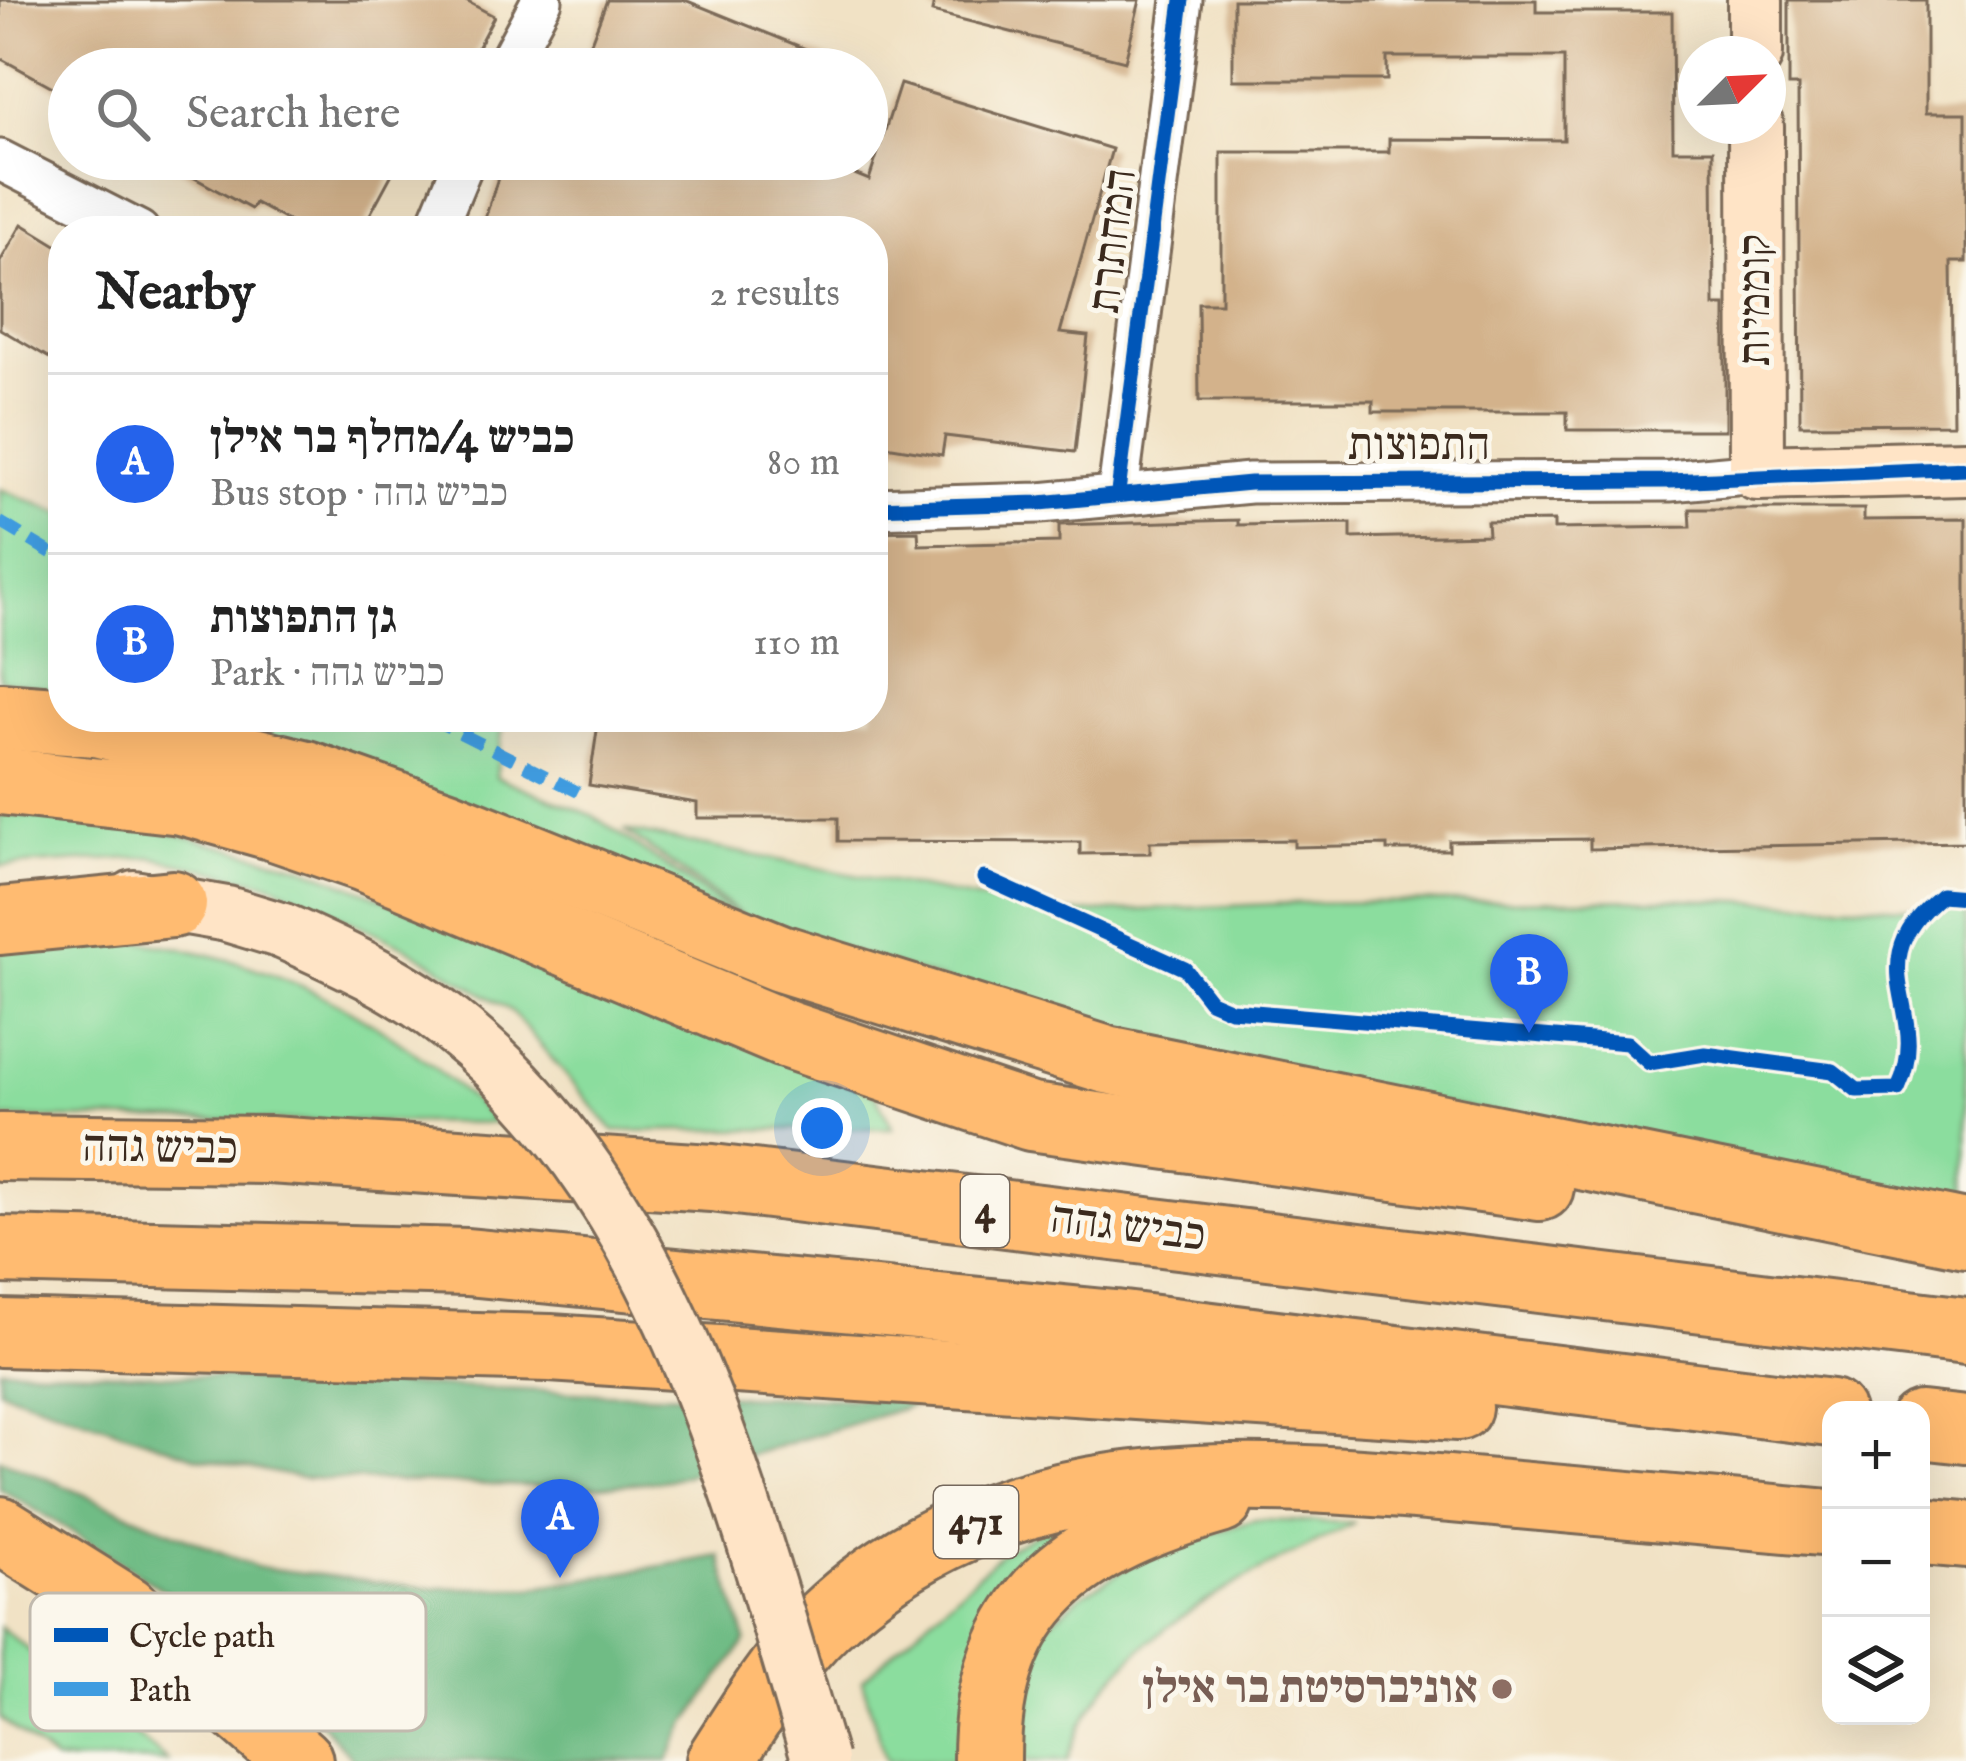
<!DOCTYPE html>
<html lang="en">
<head>
<meta charset="utf-8">
<style>
  body { margin:0; font-family:"IM FELL English","Frank Ruhl Libre",serif; background:#f2f2f2; color:#222 }
  .controls { position:absolute; right:36px; bottom:36px; display:grid; overflow:hidden; border-radius:24px; box-shadow:0 12px 48px #0002 }
  .controls button { width:108px; height:108px; display:grid; place-items:center; padding:0; border:0; border-bottom:3px solid #e0e0e0; background:#fff; color:#222; font:60px sans-serif }
  .compass { position:absolute; left:1678px; top:36px; width:108px; height:108px; border-radius:50%; background:#fff; box-shadow:0 12px 48px #0002; rotate:66deg }
  .you { position:absolute; left:822px; top:1128px; width:42px; height:42px; margin:-30px; border:9px solid #fff; border-radius:50%; background:#1a73e8; box-shadow:0 0 0 18px #1a73e833 }
  .badge { display:grid; place-items:center; width:78px; height:78px; border-radius:50%; background:#2563eb; color:#fff; font-size:39px; font-weight:700 }
  .pin { position:absolute; translate:-50% -99px; filter:drop-shadow(0 3px 6px #0008) }
  .pin::after { content:''; position:absolute; top:63px; width:42px; height:36px; background:inherit; clip-path:polygon(0 0,100% 0,50% 100%) }
  .list { margin:0; padding:0; list-style:none }
  h2 { display:flex; justify-content:space-between; align-items:center; height:156px; margin:0; padding:0 48px; font-size:51px }
  h2 small { font-size:39px; font-weight:400; color:#767676 }
  .list li { display:grid; grid-template-columns:78px 1fr auto; gap:36px; align-items:center; box-sizing:border-box; height:180px; padding:0 48px; border-top:3px solid #e0e0e0 }
  .list b { display:block; font-size:45px; white-space:nowrap }
  .list p { margin:0; font-size:39px; white-space:nowrap; color:#767676 }
  .list em { font-size:39px; font-style:normal; color:#767676 }
  .icon { flex:none; width:66px; height:66px; fill:none; stroke:currentColor; stroke-width:2; stroke-linecap:round; stroke-linejoin:round }
  .map { position:relative; flex:none; width:1966px; height:1761px; overflow:hidden }
  .search { position:absolute; background:#fff; box-shadow:0 12px 48px #0002; left:48px; top:48px; width:840px; height:132px; display:flex; align-items:center; gap:30px; box-sizing:border-box; padding:0 42px; border-radius:66px; color:#767676; font-size:45px }
  .panel { position:absolute; background:#fff; box-shadow:0 12px 48px #0002; left:48px; top:216px; width:840px; height:516px; border-radius:48px }
  .map>svg:first-child { display:block }
  .green { fill:#8bdd9e; stroke:#63845e; stroke-width:3 }
  .forest { fill:#70bc85; stroke:#567352; stroke-width:3 }
  .building { fill:#d3b28b }
  .lines { fill:none; stroke-linecap:round; stroke-linejoin:round }
  .street-casing { stroke:#7b6a58; stroke-width:45 }
  .secondary-casing { stroke:#7b6a58; stroke-width:60 }
  .highway-casing { stroke:#7b6a58; stroke-width:72 }
  .street { stroke:#fff; stroke-width:39 }
  .secondary { stroke:#ffe4c6; stroke-width:54 }
  .highway { stroke:#ffbb71; stroke-width:66 }
  .secondary-bridge-casing { stroke:#7b6a58; stroke-width:60; stroke-linecap:butt }
  .secondary-bridge { stroke:#ffe4c6; stroke-width:54 }
  .quiet { stroke:#3f9ce0; stroke-width:12; stroke-dasharray:24 12; stroke-linecap:butt }
  .cycleway-casing { stroke:#fbf7ec; stroke-width:22 }
  .cycleway { stroke:#0057b8; stroke-width:15 }
  .education-dot { fill:#8d6e63; stroke:#fbf7ec; stroke-width:4.5 }
  .labels { text-anchor:middle; dominant-baseline:central; stroke-width:10; stroke-linejoin:round; paint-order:stroke }
  .shield { fill:#fbf7ec; stroke:#75685c; stroke-width:3 }
  .shield-label { font-size:42px; font-weight:bold; fill:#3b2a1e }
  .street-label { font-size:45px; fill:#3b2a1e; stroke:#fbf7ec }
  .education-label { font-size:45px; font-weight:bold; fill:#785e54; stroke:#fbf7ec; text-anchor:end }
  .key { fill:#fbf7ec; stroke:#c1baae; stroke-width:3 }
  .key-label { font-size:33px; fill:#3b2a1e }
</style>
</head>
<body>
<div class="map">
<svg width="1966" height="1761" viewBox="0 0 1966 1761">
  <rect width="100%" height="100%" fill="#fbf7ec"/>
  <filter id="ink" filterUnits="userSpaceOnUse"><feTurbulence type="fractalNoise" baseFrequency=".00833" numOctaves="2"/><feDisplacementMap in="SourceGraphic" scale="24" xChannelSelector="R" yChannelSelector="G"/><feConvolveMatrix kernelMatrix="1 2 1 2 8 2 1 2 1" color-interpolation-filters="sRGB"/></filter>
  <filter id="wash" filterUnits="userSpaceOnUse"><feTurbulence type="fractalNoise" baseFrequency=".004" numOctaves="4" result="noise"/><feDisplacementMap in="SourceGraphic" scale="48" xChannelSelector="R" yChannelSelector="G"/><feGaussianBlur stdDeviation="2.7" result="paint"/><feColorMatrix in="noise" values="0 0 0 0 0 0 0 0 0 0 0 0 0 0 0 0 0 1.4 0 .05"/><feComposite in="paint" operator="in"/></filter>
  <g filter="url(#wash)">
    <rect width="100%" height="100%" fill="#f1e2c5"/>
    <g class="green">
      <polygon points="0,489 63,514 63,692 0,680"/>
      <polygon points="195,717 504,717 496,777 592,815 741,918"/>
      <polygon points="0,813 144,826 304,867 875,1094 893,1128 614,1131 511,1011 408,948 272,884 151,857 0,866"/>
      <polygon points="624,830 1054,914 1296,903 1678,899 1966,909 1966,1203 1190,1056 750,921"/>
      <path d="M122,939C275,957 387,1015 496,1123L0,1118V949Z"/>
      <polygon points="1066,1518 1085,1521 1027,1559 993,1610 963,1761 886,1761 862,1680 1003,1552"/>
      <path d="M1255,1520L1355,1523C1247,1578 1105,1634 1067,1761H1015L1012,1729L1042,1630L1079,1597L1155,1551Z"/>
      <polygon points="0,1627 168,1761 54,1761 0,1718"/>
    </g>
    <g class="forest">
      <polygon points="0,1368 597,1393 930,1400 668,1480 580,1488 300,1478 198,1457 0,1390"/>
      <path d="M0,1459L256,1567L426,1588H531L720,1556L746,1641L685,1726L668,1761H354C260,1643 128,1564 0,1489Z"/>
    </g>
    <g id="blocks">
      <g class="building">
        <polygon points="0,0 464,0 494,16 466,69 69,69 69,96 0,58"/>
        <polygon points="607,0 685,0 855,69 581,69"/>
        <polygon points="934,0 1140,0 1125,61 932,12"/>
        <polygon points="1233,0 1536,0 1536,12 1672,12 1673,150 1713,150 1714,306 1725,306 1725,430 1567,430 1567,412 1373,412 1373,401 1199,401 1198,303 1221,303 1221,152 1389,152 1389,139 1564,140 1564,57 1387,57 1387,80 1233,80"/>
        <polygon points="1789,0 1926,0 1926,113 1966,113 1966,262 1951,262 1953,424 1800,425 1798,86 1789,86"/>
        <polygon points="900,84 1112,149 1060,333 1088,336 1075,452 945,436 942,455 873,444 873,231 481,231 504,159 818,159 869,180"/>
        <polygon points="160,159 400,159 361,231 306,231 255,203 251,209"/>
        <polygon points="22,224 63,249 63,366 0,329 0,262"/>
        <polygon points="1690,509 1864,509 1864,520 1966,519 1966,842 1590,849 1590,839 1449,841 1449,850 1387,850 1387,845 1294,847 1294,840 1150,842 1150,853 1080,854 1080,842 838,841 838,818 697,818 697,803 589,785 599,717 873,717 873,532 918,531 919,545 1059,542 1059,525 1238,520 1238,525 1351,523 1351,538 1488,535 1487,522 1554,521 1554,529 1691,527"/>
      </g>
    </g>
  </g>
  <g filter="url(#ink)">
    <use href="#blocks" fill-opacity="0" stroke="#7b6a58" stroke-width="3"/>
    <g class="lines">
      <g class="street-casing">
        <g id="street">
          <polyline points="505,69 542,0"/>
          <polyline points="0,160 139,231"/>
          <polyline points="435,231 465,159"/>
          <polyline points="1118,492 1182,0"/>
          <polyline points="873,508 1040,503 1250,483 1670,481 1757,473"/>
        </g>
      </g>
      <g class="secondary-casing">
        <g id="secondary">
          <polyline points="1755,0 1755,54"/>
          <polyline points="1756,126 1757,473 1966,468"/>
          <polyline points="134,898 227,914 283,931"/>
        </g>
      </g>
      <g class="highway-casing">
        <g id="highway">
          <polyline points="0,716 96,723 306,774 445,823 780,958 1107,1060 1966,1234"/>
          <polyline points="0,781 182,801 272,826 365,858 785,1034 1031,1117 1540,1187"/>
          <polyline points="0,921 173,904"/>
          <polyline points="0,1147 269,1150 712,1178 1966,1331"/>
          <polyline points="0,1250 467,1262 1115,1324 1831,1413"/>
          <polyline points="0,1333 550,1348 1458,1407"/>
          <polyline points="1921,1425 1966,1430"/>
          <polyline points="0,1530 126,1609 299,1761"/>
          <polyline points="1921,1531 1966,1535"/>
          <path d="M720,1761C750,1714 782,1661 823,1622C995,1457 1229,1469 1450,1489C1577,1500 1704,1511 1831,1523"/>
          <path d="M987,1761C986,1599 1077,1541 1220,1500"/>
        </g>
      </g>
      <use href="#street" class="street"/>
      <use href="#secondary" class="secondary"/>
      <use href="#highway" class="highway"/>
      <g class="secondary-bridge-casing">
        <path id="secondary-bridge" d="M283,931C341,957 401,984 450,1024C674,1202 741,1500 820,1761"/>
      </g>
      <use href="#secondary-bridge" class="secondary-bridge"/>
      <g class="quiet">
        <polyline points="0,522 63,560"/>
        <polyline points="428,717 578,792"/>
      </g>
      <g class="cycleway-casing">
        <g id="cycleway">
          <polyline points="1118,492 1182,0"/>
          <polyline points="873,508 1040,503 1250,483 1670,481 1966,468"/>
          <path d="M984,878L1185,969L1210,1001L1231,1010L1627,1043L1649,1063L1705,1054L1833,1071L1857,1090L1898,1089C1935,1009 1853,967 1941,895L1966,897"/>
        </g>
      </g>
      <use href="#cycleway" class="cycleway"/>
    </g>
  </g>
  <circle class="education-dot" cx="1502" cy="1689" r="12"/>
  <g class="labels">
    <g class="shield">
      <rect x="961" y="1175" width="48" height="72" rx="9"/>
      <rect x="934" y="1486" width="84" height="72" rx="9"/>
    </g>
    <g class="shield-label">
      <text x="985" y="1211">4</text>
      <text x="976" y="1522">471</text>
    </g>
    <g class="street-label">
      <text transform="translate(1114 241) rotate(-83)">המחתרת</text>
      <text transform="translate(1756 300) rotate(-90)">קוממיות</text>
      <text x="1419" y="446">התפוצות</text>
      <text transform="translate(160 1149) rotate(1)">כביש גהה</text>
      <text transform="translate(1128 1228) rotate(7)">כביש גהה</text>
    </g>
    <g class="education-label">
      <text x="1478" y="1689">אוניברסיטת בר אילן</text>
    </g>
  </g>
  <rect x="30" y="1593" width="396" height="138" rx="18" class="key"/>
  <rect x="54" y="1628" width="54" height="14" fill="#0057b8"/>
  <rect x="54" y="1682" width="54" height="14" fill="#3f9ce0"/>
  <g class="key-label">
    <text x="129" y="1647">Cycle path</text>
    <text x="129" y="1701">Path</text>
  </g>
</svg>
<div class="controls">
<button>+</button>
<button>−</button>
<button><svg class="icon" aria-label="layers" viewBox="0 0 24 24"><path d="M12 4l9 5-9 5-9-5zM3 14l9 5 9-5"/></svg></button>
</div>
<svg class="compass" viewBox="-18 -18 36 36"><path d="M0-13l5 13h-10z" fill="#e53935"/><path d="M0 13l5-13h-10z" fill="#767676"/></svg>
<div class="you"></div>
<div class="pin badge" style="left:560px;top:1578px">A</div>
<div class="pin badge" style="left:1529px;top:1033px">B</div>
<div class="search"><svg class="icon" aria-label="search" viewBox="0 0 24 24"><circle cx="10" cy="10" r="6"/><path d="M15 15l6 6"/></svg>Search here</div>
<section class="panel">
<h2>Nearby<small>2 results</small></h2>
<ul class="list">
<li><span class="badge">A</span><div><b>כביש 4/מחלף בר אילן</b><p>Bus stop · כביש גהה</p></div><em>80 m</em></li>
<li><span class="badge">B</span><div><b>גן התפוצות</b><p>Park · כביש גהה</p></div><em>110 m</em></li>
</ul>
</section>
</div>
</body>
</html>
